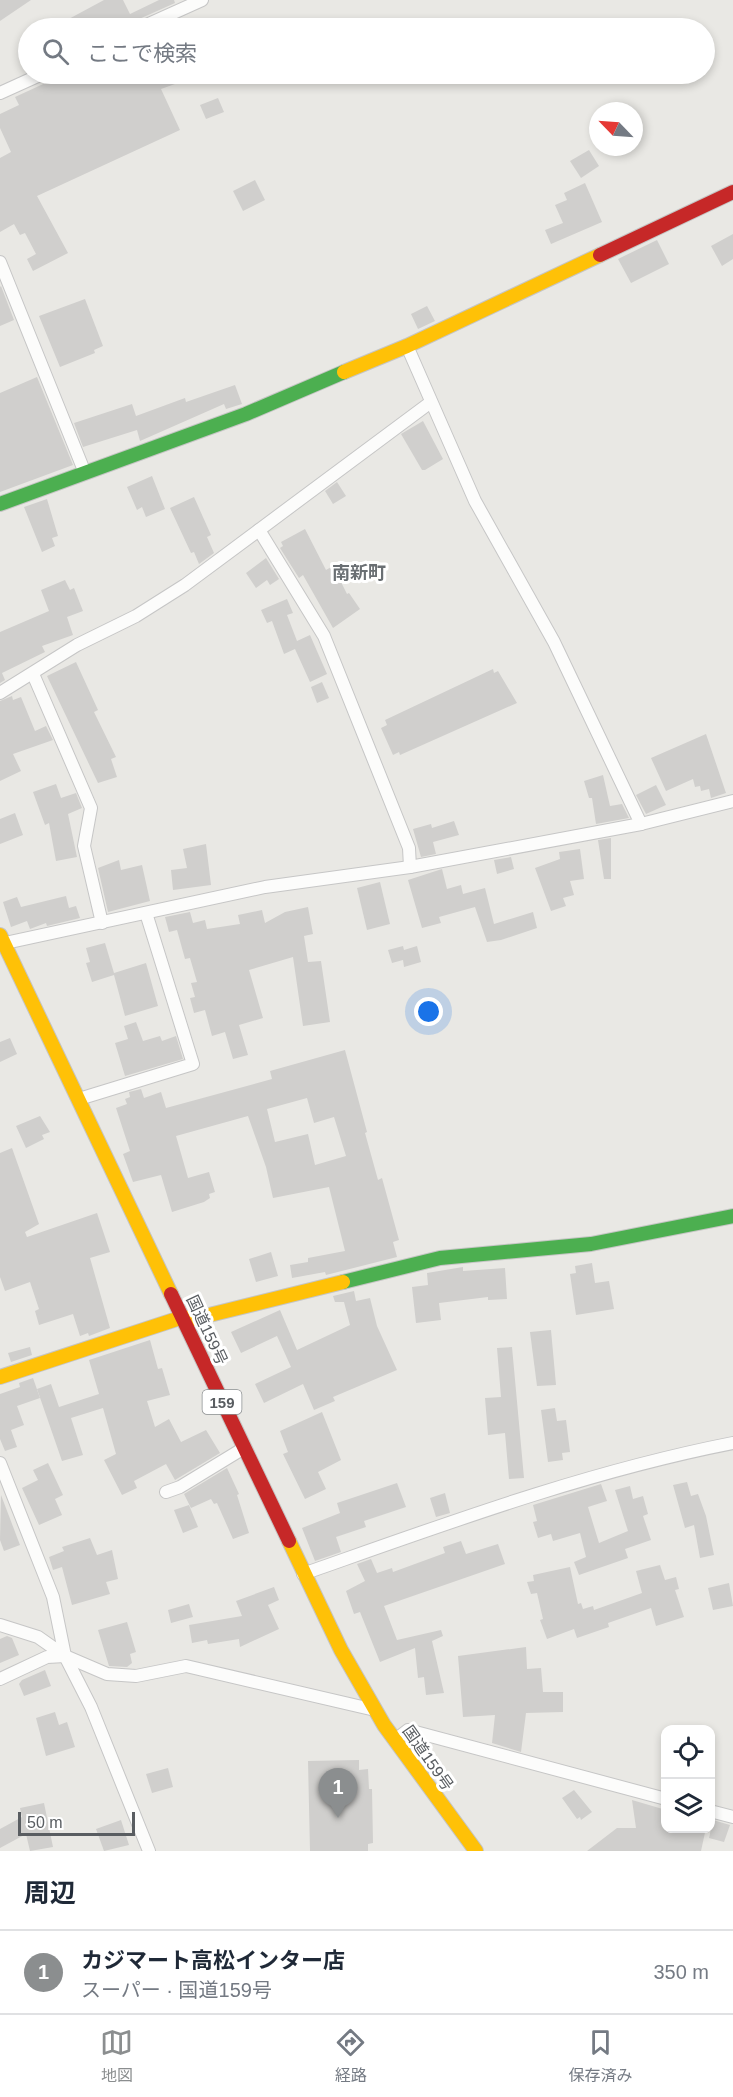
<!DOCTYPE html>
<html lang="ja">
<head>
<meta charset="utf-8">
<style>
  body { margin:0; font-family:Helvetica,"Noto Sans JP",sans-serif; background:#f2f2f3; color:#1f2937 }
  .controls { position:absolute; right:18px; bottom:18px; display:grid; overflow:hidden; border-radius:12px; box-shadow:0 3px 9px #0003 }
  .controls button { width:54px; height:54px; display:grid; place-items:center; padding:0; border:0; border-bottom:2px solid #e0e1e3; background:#fff; color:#1f2937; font:30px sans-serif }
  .compass { position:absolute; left:589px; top:102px; width:54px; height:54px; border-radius:50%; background:#fff; box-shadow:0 3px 9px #0003; rotate:295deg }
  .scale { position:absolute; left:18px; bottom:15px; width:117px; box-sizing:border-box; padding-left:6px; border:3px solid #595d61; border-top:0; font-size:16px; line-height:21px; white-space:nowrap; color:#595d61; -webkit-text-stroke:4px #fff; paint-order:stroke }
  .you { position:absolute; left:429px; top:1012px; width:21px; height:21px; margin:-15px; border:4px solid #fff; border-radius:50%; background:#1a73e8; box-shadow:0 0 0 9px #1a73e833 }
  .badge { display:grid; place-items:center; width:39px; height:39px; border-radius:50%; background:#8b8e8f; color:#fff; font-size:20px; font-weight:700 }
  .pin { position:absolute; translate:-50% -50px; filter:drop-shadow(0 2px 3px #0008) }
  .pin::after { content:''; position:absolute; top:32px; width:21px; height:18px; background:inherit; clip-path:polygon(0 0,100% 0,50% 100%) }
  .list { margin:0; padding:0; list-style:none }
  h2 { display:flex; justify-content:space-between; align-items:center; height:78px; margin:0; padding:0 24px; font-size:26px }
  h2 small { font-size:20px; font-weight:400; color:#747a83 }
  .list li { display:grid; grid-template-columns:39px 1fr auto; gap:18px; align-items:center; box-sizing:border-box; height:84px; padding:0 24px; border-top:2px solid #e0e1e3 }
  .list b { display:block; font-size:22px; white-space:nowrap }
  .list p { margin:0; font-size:20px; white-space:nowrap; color:#747a83 }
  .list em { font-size:20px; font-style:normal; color:#747a83 }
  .icon { flex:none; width:33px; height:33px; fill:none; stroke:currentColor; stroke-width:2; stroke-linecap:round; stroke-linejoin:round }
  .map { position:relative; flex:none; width:733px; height:1851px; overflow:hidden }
  .search { position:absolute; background:#fff; box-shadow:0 3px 9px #0003; left:18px; right:18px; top:18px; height:66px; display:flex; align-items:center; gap:15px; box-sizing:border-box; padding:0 21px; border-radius:33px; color:#747a83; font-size:22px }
  .sheet { height:162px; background:#fff }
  nav { display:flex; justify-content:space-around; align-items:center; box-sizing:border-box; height:84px; border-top:2px solid #e0e1e3; background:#fff; font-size:16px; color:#747a83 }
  nav a { display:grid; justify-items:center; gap:3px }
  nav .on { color:#8b8e8f }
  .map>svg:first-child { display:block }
  .building { fill:#d0cfcd; fill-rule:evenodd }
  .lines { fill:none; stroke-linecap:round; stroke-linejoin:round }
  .street-casing { stroke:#c6c6c6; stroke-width:14 }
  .fast-casing { stroke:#c5c5c4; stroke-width:16 }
  .slow-casing { stroke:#c5c5c4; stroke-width:16 }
  .jam-casing { stroke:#c5c5c4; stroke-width:16 }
  .street { stroke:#fcfcfb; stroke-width:12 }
  .fast { stroke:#4caf50; stroke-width:14 }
  .slow { stroke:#ffc107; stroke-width:14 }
  .jam { stroke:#c62828; stroke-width:14 }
  .labels { text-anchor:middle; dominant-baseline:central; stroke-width:6; stroke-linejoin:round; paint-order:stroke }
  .shield { fill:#fff; stroke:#8b8e90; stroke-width:1.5 }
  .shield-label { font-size:15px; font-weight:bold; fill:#595d61 }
  .street-label { font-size:16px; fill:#595d61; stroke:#fff }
  .neighbourhood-label { font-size:18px; font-weight:bold; fill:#6a6f73; stroke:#fff }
</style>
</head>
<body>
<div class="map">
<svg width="733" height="1851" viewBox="0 0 733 1851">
  <rect width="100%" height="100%" fill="#e9e8e4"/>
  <g class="building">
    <polygon points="0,0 31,0 0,21"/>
    <polygon points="104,0 123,0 130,14 159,0 174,0 175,3 137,20 132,26 129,21 111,28 52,28"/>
    <polygon points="65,74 200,75 161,89 180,130 37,196 68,253 33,271 27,259 36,254 25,233 20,235 14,224 0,232 0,158 11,152 0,128 0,114 19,105 15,97"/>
    <polygon points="218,98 224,112 206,119 200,105"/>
    <polygon points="589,150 599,166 581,178 570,161"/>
    <polygon points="255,180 265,200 243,211 233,191"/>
    <polygon points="585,183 602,222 551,244 545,230 563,223 555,205 567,200 564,193"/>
    <polygon points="733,234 733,259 722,266 711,246"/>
    <polygon points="657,240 669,264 631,283 618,259"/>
    <polygon points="1,286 14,320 0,326 0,287"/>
    <polygon points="85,299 103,346 94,350 95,353 60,367 39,316"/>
    <polygon points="427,306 435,321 418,329 411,314"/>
    <polygon points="37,377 73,465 0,492 0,393"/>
    <polygon points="235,385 242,404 226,409 224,404 140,441 137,430 83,447 74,423 132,404 136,416 185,398 186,402"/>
    <polygon points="423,421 443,459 425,470 422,470 401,434"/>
    <polygon points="152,476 165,509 146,517 142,507 137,510 127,487"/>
    <polygon points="337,482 346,496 333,504 325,491"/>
    <polygon points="194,497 211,535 207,537 214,553 199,564 194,552 191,553 170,508"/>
    <polygon points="47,499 58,536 52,538 55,546 42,552 24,507"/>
    <polygon points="305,529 326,570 333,566 347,594 349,593 360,609 333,628 303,575 299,578 280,548 283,546 281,542"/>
    <polygon points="266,558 279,579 270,585 267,580 256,588 246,573"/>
    <polygon points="65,580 70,590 74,588 83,611 67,617 73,635 42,646 45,652 2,673 5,680 0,683 0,632 49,611 41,590"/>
    <polygon points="287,599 293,613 287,615 297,641 310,635 327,674 310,682 295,649 284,654 272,621 267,623 261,610"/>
    <polygon points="76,662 98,710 94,712 116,757 111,759 117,777 98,783 47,676"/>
    <polygon points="493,669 494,673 498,671 517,703 400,755 399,752 393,755 381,728 387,725 385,720"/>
    <polygon points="322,682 329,698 317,703 311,687"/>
    <polygon points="12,696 13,700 21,697 35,731 46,726 53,740 13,754 21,771 0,781 0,701"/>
    <polygon points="706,734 726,793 711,798 709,789 701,791 700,786 695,787 693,779 666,791 651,758"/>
    <polygon points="603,775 610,806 622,804 629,818 596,824 592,798 589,798 584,781"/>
    <polygon points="56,784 61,798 76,793 82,808 68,814 77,857 56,861 49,823 45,825 33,792"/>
    <polygon points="656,785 666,805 646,814 636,795"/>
    <polygon points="15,813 23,835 0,844 0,819"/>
    <polygon points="454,821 459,835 433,842 436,854 421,857 413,829 431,824 432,828"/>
    <polygon points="611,838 611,879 604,879 598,840"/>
    <polygon points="206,844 211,885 173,890 171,870 187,868 183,849"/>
    <polygon points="580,849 584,879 570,881 574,895 563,898 566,906 551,911 535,868 560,859 559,852"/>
    <polygon points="511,857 514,869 497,874 494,860"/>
    <polygon points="119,860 121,870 142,865 150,901 108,912 98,868"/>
    <polygon points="442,869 447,889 461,885 463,894 485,888 494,924 533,912 537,928 501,940 487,942 475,907 439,917 441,923 422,928 408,880"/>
    <polygon points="380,882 390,924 367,930 357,888"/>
    <polygon points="66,896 69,908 76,906 80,918 47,926 46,923 30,929 27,921 11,927 3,902 17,897 21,907"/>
    <polygon points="308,907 313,934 304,936 308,962 321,961 330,1022 303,1026 293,957 249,970 263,1018 239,1025 248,1055 233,1059 225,1032 212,1036 205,1010 194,1013 190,998 195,997 191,983 197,982 190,958 185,959 177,930 169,932 165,917 190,912 193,923 205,920 207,929 240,924 238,915 262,910 265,923 285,912"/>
    <polygon points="105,943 114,973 146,963 158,1006 125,1016 114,975 92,982 86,963 90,962 86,948"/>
    <polygon points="403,946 404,950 417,946 421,962 404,967 403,960 392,963 388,950"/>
    <polygon points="136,1022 143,1041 160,1036 162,1041 176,1036 183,1059 125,1076 115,1043 128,1039 124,1026"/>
    <polygon points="10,1038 17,1054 0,1062 0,1042"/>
    <path d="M345,1050L367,1132L365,1133L378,1180L382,1178L399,1240L393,1242L397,1257L326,1275L325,1272L292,1278L290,1265L308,1262V1258L345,1251L329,1187L273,1198L266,1167L248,1116L176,1136L188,1178L209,1172L215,1192L209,1194L210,1198L204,1202L172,1212L161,1175L133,1182L123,1154L130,1151L116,1108L127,1104L125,1099L130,1097L129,1092L141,1089L144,1098L161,1092L166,1108L272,1079L270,1071ZM307,1098L314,1123L334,1117L346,1156L315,1165L308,1134L275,1142L267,1109Z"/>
    <polygon points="40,1116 50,1132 42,1135 44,1139 26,1148 16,1126"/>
    <polygon points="12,1148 39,1224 25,1232 27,1237 97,1213 110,1252 90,1258 110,1328 89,1336 88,1333 80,1336 73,1314 39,1325 35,1311 39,1309 30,1282 5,1291 0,1277 0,1153"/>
    <polygon points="271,1252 278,1276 256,1282 249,1259"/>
    <polygon points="592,1263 595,1283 609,1281 614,1309 576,1315 570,1274 576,1273 575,1266"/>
    <polygon points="463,1267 463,1271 505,1268 507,1299 488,1300 488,1297 439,1303 441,1320 416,1323 412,1287 428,1285 427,1273"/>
    <polygon points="354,1291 356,1301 370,1298 377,1326 397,1370 333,1397 335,1401 314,1410 303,1384 264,1403 255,1384 291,1367 277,1336 241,1353 231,1332 280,1310 297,1350 350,1325 344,1302 335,1302 333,1296"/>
    <polygon points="551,1330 556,1385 537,1386 530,1332"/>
    <polygon points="150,1340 158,1369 162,1368 170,1395 147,1401 155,1427 169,1419 181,1442 206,1430 220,1453 175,1480 166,1464 134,1481 137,1488 122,1495 104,1460 116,1454 103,1408 71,1418 83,1455 62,1461 37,1389 51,1384 59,1407 99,1394 89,1360"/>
    <polygon points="30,1347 32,1355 11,1362 8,1353"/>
    <polygon points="512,1347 524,1478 509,1479 505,1433 488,1435 485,1398 501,1397 497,1348"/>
    <polygon points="33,1378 40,1398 17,1406 24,1425 11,1430 17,1447 5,1451 0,1439 0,1394 20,1387 19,1383"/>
    <polygon points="555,1408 557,1421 566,1420 570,1452 562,1453 563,1460 548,1462 541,1410"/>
    <polygon points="322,1412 341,1460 318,1472 326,1489 305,1499 283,1454 288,1452 280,1431"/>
    <polygon points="48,1463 63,1495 55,1499 62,1515 39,1525 22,1488 38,1480 33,1470"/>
    <polygon points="227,1468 239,1494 237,1495 249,1533 233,1539 217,1503 214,1504 211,1499 191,1508 184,1494"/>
    <polygon points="687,1482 691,1496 698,1494 706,1516 714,1555 700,1558 694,1525 685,1528 673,1485"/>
    <polygon points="397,1483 406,1507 364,1521 366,1527 336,1537 341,1552 315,1561 302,1528 340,1513 337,1503"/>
    <polygon points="601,1484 607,1501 588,1507 599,1543 628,1531 615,1490 630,1486 633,1499 643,1496 648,1514 643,1516 651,1540 625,1549 628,1558 579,1575 574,1562 586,1557 580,1533 553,1541 551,1534 538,1538 533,1522 537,1521 533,1505"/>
    <polygon points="445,1493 450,1513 436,1517 430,1498"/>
    <polygon points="1,1495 20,1545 4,1551 0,1540"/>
    <polygon points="189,1505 198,1527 183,1533 174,1510"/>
    <polygon points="90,1538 97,1555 112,1550 118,1579 106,1582 110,1594 72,1605 62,1567 53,1570 49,1557 64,1551 62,1547"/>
    <polygon points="461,1541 466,1554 498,1544 505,1564 384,1606 397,1640 441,1630 443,1636 432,1641 444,1693 426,1695 424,1677 418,1678 415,1648 380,1662 360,1612 354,1614 346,1591 365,1581 357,1564 371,1559 377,1573 392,1568 393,1572 445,1553 443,1547"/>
    <polygon points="660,1565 665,1580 676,1577 679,1589 675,1590 684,1617 656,1626 651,1608 608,1623 609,1627 577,1638 574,1629 547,1639 540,1620 543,1619 537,1593 531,1594 527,1582 534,1581 533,1575 570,1567 578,1604 581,1603 583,1609 593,1606 594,1610 642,1593 636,1571"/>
    <polygon points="729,1583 733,1606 713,1610 708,1588"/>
    <polygon points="274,1587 279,1600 268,1605 279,1629 240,1647 239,1639 208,1644 207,1640 192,1643 189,1625 242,1616 236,1601"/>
    <polygon points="189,1604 193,1617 171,1623 168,1610"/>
    <polygon points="127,1622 136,1652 130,1654 132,1663 127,1667 109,1666 98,1630"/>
    <polygon points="7,1636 12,1638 19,1655 0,1663 0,1639"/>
    <polygon points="526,1647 527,1669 541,1668 543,1692 563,1692 563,1712 526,1713 521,1752 492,1743 495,1715 463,1717 458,1656"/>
    <polygon points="45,1670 51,1686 24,1696 19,1684 22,1680"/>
    <polygon points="55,1712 59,1725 67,1722 75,1747 46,1756 36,1718"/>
    <polygon points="359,1760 359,1770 368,1769 369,1789 372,1789 373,1843 368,1844 368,1851 310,1851 308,1761"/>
    <polygon points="168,1768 173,1787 152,1793 146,1774"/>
    <polygon points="574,1790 592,1812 581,1820 580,1817 577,1819 562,1798"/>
    <polygon points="632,1800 666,1810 666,1828 706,1828 701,1851 587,1851 617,1828 636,1828"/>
    <polygon points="44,1803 53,1847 30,1851 26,1834 0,1848 0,1829 22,1817 20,1808"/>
    <polygon points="121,1820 129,1845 104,1851 96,1829"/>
    <polygon points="713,1820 730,1825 724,1842 709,1838"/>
  </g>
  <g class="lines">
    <g class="street-casing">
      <g id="street">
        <polyline points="140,28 202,0"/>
        <polyline points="0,93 42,74"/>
        <polyline points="0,262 85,473"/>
        <polyline points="407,346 475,501 554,642 641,824"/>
        <polyline points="259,530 324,636 409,848 410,867"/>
        <polyline points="33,674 91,808 84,846 102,923"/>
        <polyline points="0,693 77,645 136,616 185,585 431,402"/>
        <polyline points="1,944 265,887 410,867 641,824 733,801"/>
        <polyline points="79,1099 193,1064 146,913"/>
        <polyline points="0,1463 53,1597 65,1656 91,1707 149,1851"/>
        <polyline points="166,1492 180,1487 244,1448"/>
        <path d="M303,1574C445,1524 585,1472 733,1443"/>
        <polyline points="0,1625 38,1637 65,1656 107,1674 136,1676 186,1666 375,1710"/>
        <polyline points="0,1679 47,1657 65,1656"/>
        <polyline points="395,1740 408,1730 666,1799"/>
        <polyline points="710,1811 733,1817"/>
      </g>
    </g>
    <g class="fast-casing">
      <g id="fast">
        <polyline points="0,504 246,414 344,372"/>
        <polyline points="343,1282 440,1258 591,1244 733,1216"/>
      </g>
    </g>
    <g class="slow-casing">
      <g id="slow">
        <polyline points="344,372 407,346 600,255"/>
        <polyline points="0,935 171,1294"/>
        <polyline points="0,1377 183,1317 193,1319 343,1282"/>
        <polyline points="289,1541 341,1650 384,1725 476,1851"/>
      </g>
    </g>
    <g class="jam-casing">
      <g id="jam">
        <polyline points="600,255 733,192"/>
        <polyline points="171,1294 289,1541"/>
      </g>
    </g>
    <use href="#street" class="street"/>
    <use href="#fast" class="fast"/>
    <use href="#slow" class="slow"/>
    <use href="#jam" class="jam"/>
  </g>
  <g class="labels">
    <rect class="shield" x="202.5" y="1390" width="39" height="24" rx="4.5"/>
    <g class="shield-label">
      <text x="222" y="1402">159</text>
    </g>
    <g class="street-label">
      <text transform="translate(207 1330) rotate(65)">国道159号</text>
      <text transform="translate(428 1758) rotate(55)">国道159号</text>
    </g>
    <g class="neighbourhood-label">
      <text x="359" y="573">南新町</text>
    </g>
  </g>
</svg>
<div class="controls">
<button><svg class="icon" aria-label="locate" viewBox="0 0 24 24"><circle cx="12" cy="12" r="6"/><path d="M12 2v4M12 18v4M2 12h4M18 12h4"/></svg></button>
<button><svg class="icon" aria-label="layers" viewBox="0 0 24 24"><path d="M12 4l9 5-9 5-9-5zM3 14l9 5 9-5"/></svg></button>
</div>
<svg class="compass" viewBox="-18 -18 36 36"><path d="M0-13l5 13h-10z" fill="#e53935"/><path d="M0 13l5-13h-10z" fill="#747a83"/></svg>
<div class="scale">50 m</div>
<div class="you"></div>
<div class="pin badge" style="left:338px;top:1818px">1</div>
<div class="search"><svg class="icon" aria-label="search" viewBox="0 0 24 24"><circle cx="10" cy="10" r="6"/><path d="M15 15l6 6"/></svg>ここで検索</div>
</div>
<section class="sheet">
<h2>周辺<small></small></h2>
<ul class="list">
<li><span class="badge">1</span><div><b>カジマート高松インター店</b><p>スーパー · 国道159号</p></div><em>350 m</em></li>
</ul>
</section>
<nav>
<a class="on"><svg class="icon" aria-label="map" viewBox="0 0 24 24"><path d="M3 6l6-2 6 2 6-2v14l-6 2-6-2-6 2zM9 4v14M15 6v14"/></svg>地図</a>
<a><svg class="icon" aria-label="directions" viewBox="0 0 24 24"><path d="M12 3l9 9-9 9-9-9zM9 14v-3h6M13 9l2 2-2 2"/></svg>経路</a>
<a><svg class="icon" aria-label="saved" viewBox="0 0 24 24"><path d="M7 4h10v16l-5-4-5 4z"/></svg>保存済み</a>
</nav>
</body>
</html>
